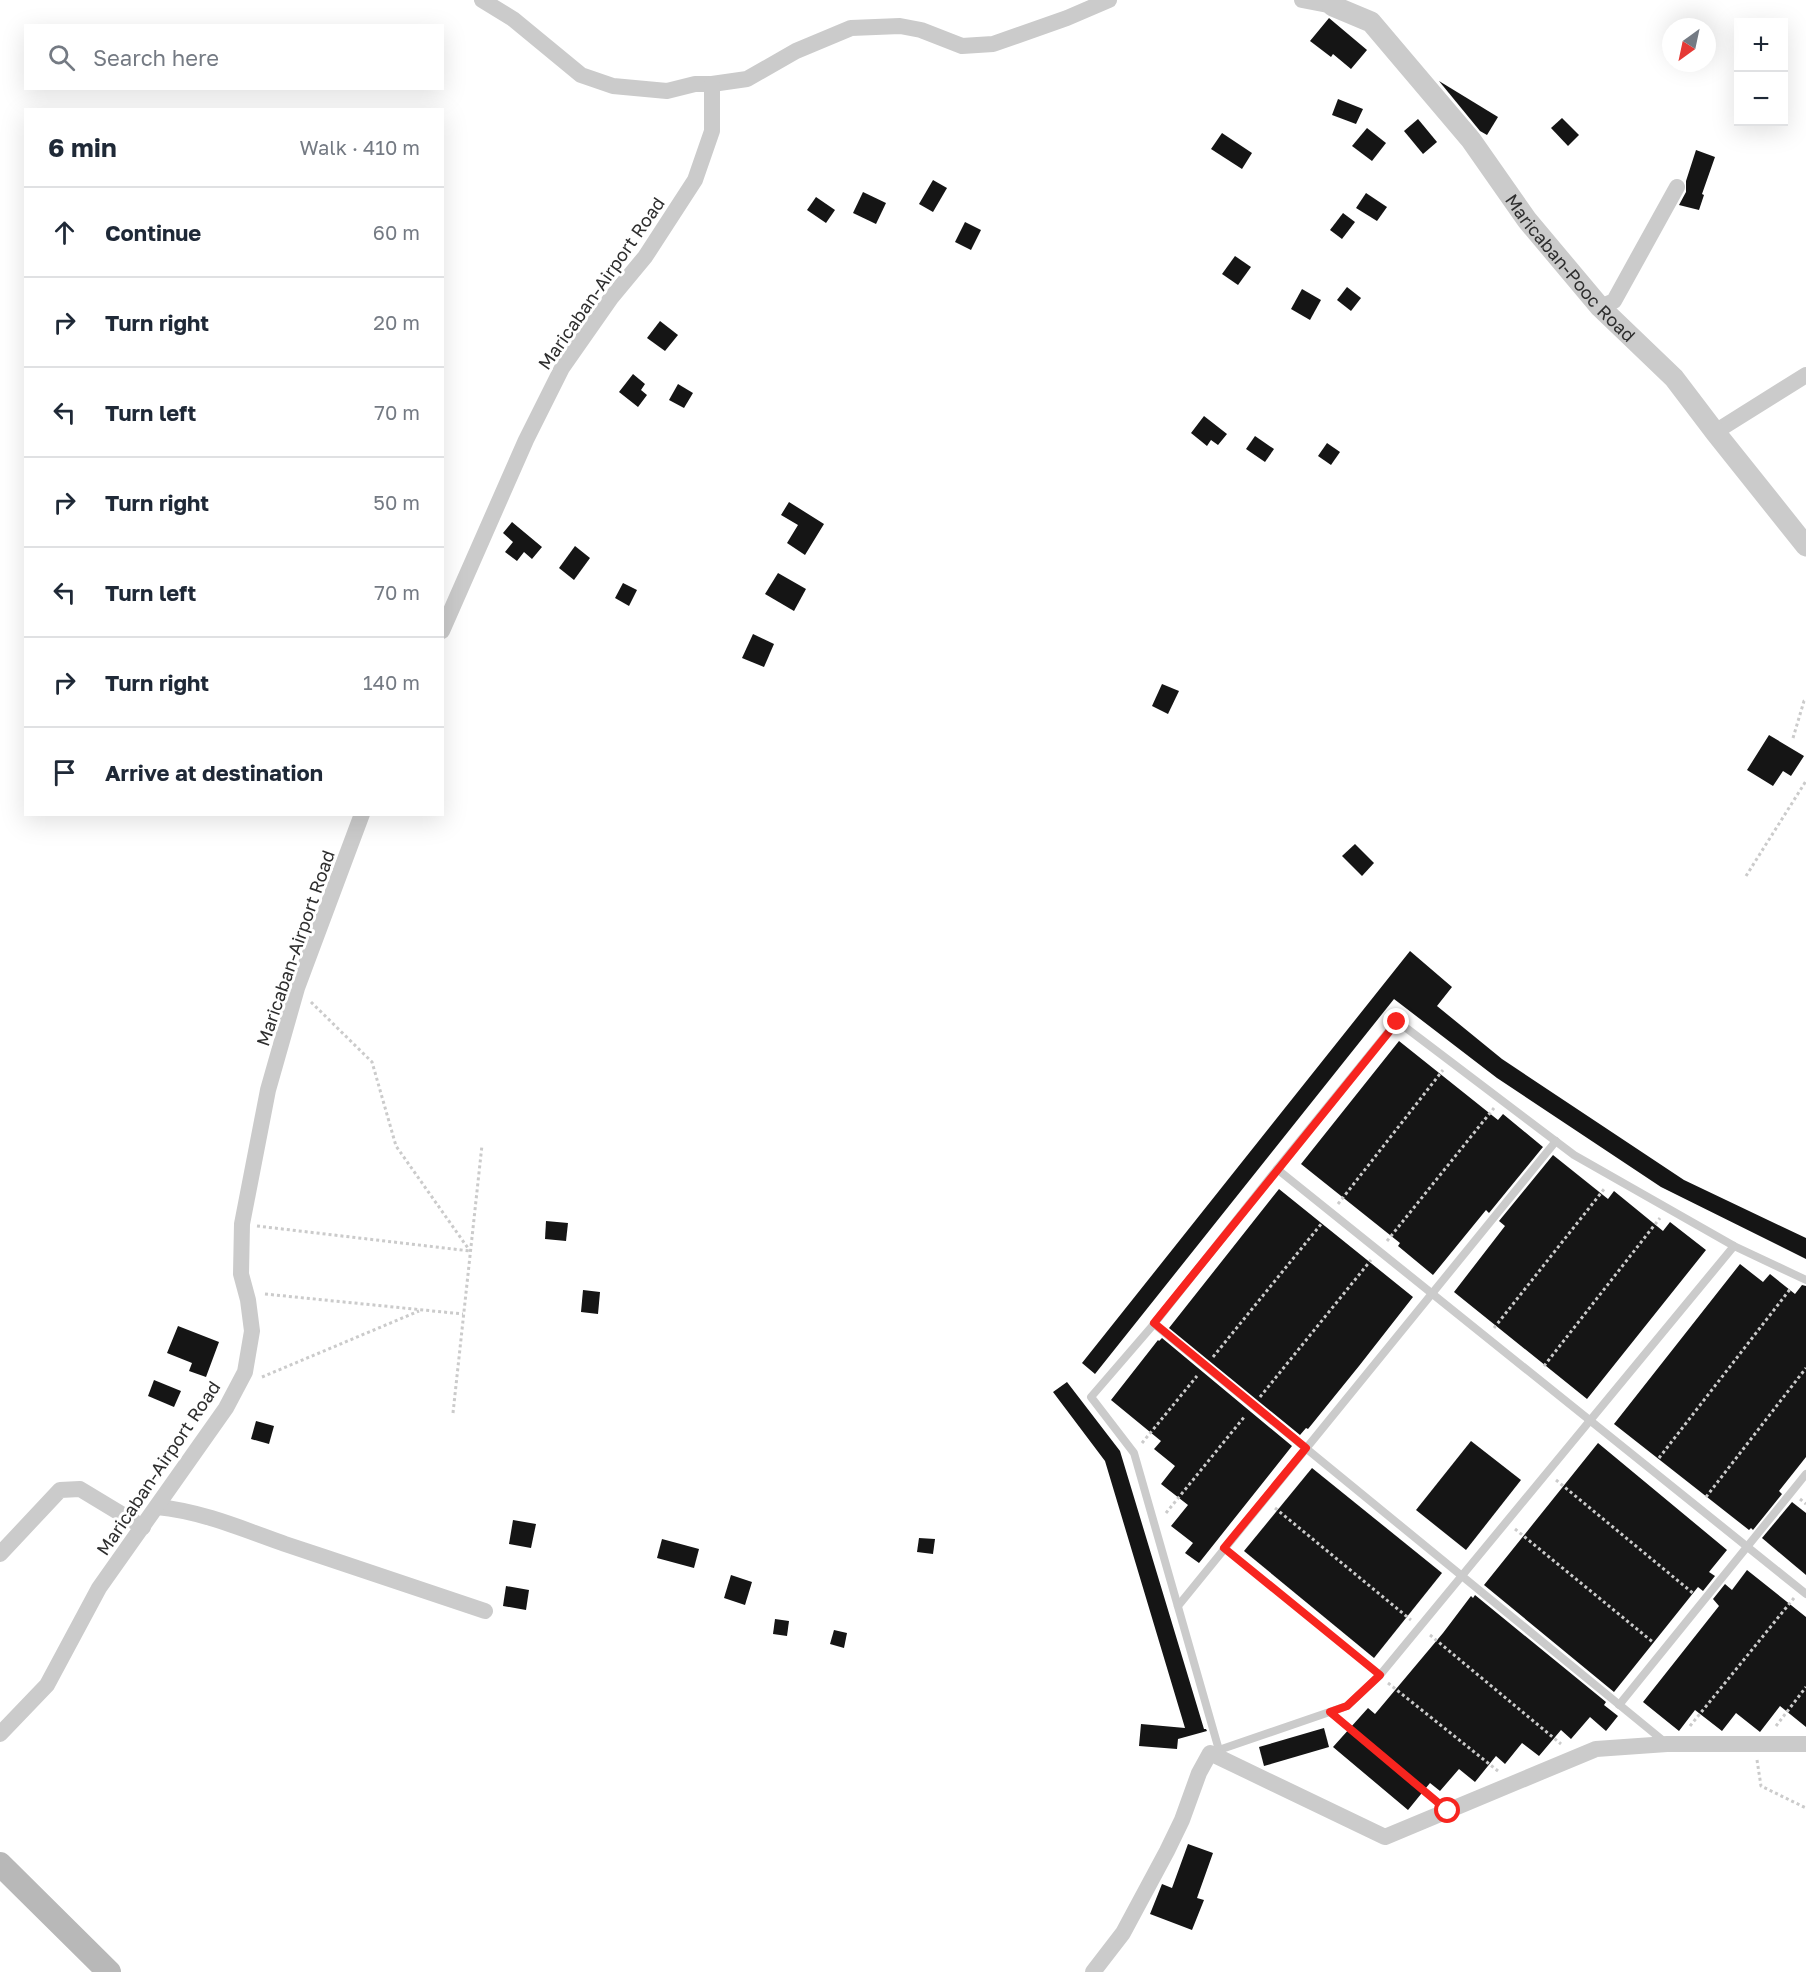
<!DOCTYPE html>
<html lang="en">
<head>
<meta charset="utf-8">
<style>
  body { margin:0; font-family:"Golos Text",sans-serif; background:#f6f6f7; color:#1f2937 }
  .controls { position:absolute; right:18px; top:18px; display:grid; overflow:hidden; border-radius:0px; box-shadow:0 6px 24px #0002 }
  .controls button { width:54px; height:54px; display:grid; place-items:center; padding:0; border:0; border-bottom:2px solid #e0e1e3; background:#fff; color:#1f2937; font:30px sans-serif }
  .compass { position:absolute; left:1662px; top:18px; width:54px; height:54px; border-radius:50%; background:#fff; box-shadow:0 6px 24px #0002; rotate:213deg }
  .stop { position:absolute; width:18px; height:18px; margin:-14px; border:4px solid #f7251f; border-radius:50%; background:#fff }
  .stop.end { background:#f7251f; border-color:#fff; box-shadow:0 2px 6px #0008 }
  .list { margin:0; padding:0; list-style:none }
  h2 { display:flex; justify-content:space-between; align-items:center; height:78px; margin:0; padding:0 24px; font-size:26px }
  h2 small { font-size:20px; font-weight:400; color:#747a83 }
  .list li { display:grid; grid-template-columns:39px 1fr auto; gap:18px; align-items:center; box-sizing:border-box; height:90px; padding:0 24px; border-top:2px solid #e0e1e3 }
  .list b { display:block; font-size:22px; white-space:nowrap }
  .list em { font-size:20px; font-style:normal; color:#747a83 }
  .icon { flex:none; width:33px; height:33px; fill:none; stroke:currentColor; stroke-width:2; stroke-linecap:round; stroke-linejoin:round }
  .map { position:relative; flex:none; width:1806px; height:1972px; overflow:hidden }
  .search { position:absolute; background:#fff; box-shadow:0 6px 24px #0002; left:24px; top:24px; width:420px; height:66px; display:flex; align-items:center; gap:15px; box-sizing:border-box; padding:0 21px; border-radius:0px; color:#747a83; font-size:22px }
  .panel { position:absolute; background:#fff; box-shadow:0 6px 24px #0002; left:24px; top:108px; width:420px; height:708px; border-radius:0px }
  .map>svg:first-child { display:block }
  .building { fill:#151515 }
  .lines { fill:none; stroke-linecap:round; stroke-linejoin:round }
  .path { stroke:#cbcbcb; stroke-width:3; stroke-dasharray:3 3; stroke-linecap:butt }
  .service { stroke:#cbcbcb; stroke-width:8 }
  .minor { stroke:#cbcbcb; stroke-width:16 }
  .tertiary { stroke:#cbcbcb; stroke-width:21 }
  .secondary { stroke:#b8b8b8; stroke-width:24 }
  .route { stroke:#f7251f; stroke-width:8 }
  .labels { text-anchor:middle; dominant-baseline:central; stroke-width:6; stroke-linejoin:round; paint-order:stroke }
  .street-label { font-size:18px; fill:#2e2e2e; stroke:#fff }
</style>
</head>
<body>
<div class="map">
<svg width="1806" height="1972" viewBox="0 0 1806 1972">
  <rect width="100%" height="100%" fill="#fff"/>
  <g class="building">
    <polygon points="1329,18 1367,50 1351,69 1333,54 1331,57 1310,41"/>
    <polygon points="1439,81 1498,117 1487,135 1480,131"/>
    <polygon points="1338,99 1363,109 1356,124 1332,115"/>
    <polygon points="1562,118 1579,135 1568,146 1551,128"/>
    <polygon points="1418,119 1437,142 1423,154 1404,131"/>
    <polygon points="1367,128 1386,143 1372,161 1352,146"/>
    <polygon points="1222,133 1252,153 1242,169 1211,149"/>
    <polygon points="1696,150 1715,157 1702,194 1704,195 1699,210 1679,205 1686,192 1686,181"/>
    <polygon points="933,180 947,188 933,212 919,204"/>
    <polygon points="863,192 886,203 876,224 853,213"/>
    <polygon points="1366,193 1387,207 1377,221 1356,208"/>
    <polygon points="816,197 835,210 826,223 807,210"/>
    <polygon points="1343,213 1355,222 1342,239 1330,230"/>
    <polygon points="965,222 981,230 971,250 955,242"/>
    <polygon points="1235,256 1251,267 1238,285 1222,274"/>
    <polygon points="1347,287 1361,298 1351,311 1337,300"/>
    <polygon points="1302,289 1321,300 1310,320 1291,309"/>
    <polygon points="660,321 678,335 665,351 647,338"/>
    <polygon points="633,374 645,384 641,390 647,395 638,407 619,392"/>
    <polygon points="678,384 693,393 684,408 669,400"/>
    <polygon points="1204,416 1227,434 1218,445 1211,440 1207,446 1191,433"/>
    <polygon points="1255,436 1274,449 1265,462 1246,449"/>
    <polygon points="1327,443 1340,452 1331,465 1318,456"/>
    <polygon points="789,502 824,524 805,555 787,543 798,525 781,515"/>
    <polygon points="512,522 542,547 532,559 524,552 517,561 505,552 513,542 503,533"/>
    <polygon points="575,546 590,558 574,580 559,568"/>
    <polygon points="778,573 806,589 794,611 765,594"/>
    <polygon points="623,583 637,590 629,606 615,598"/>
    <polygon points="753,634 774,644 764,667 742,658"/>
    <polygon points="1162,684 1179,691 1168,714 1152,706"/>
    <polygon points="1769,735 1804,756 1791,776 1783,771 1773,786 1747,770"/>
    <polygon points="1355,844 1374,863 1362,876 1342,856"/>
    <polygon points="1410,951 1452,987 1437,1006 1502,1059 1684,1180 1806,1238 1806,1259 1661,1187 1497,1078 1394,999 1095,1374 1082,1363"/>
    <polygon points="1399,1041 1498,1120 1503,1114 1543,1147 1489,1213 1486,1210 1433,1275 1398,1246 1400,1243 1301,1164"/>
    <polygon points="1553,1155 1608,1199 1614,1191 1663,1231 1670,1222 1706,1250 1587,1399 1454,1292 1505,1226 1499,1221"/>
    <polygon points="1279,1189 1413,1297 1359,1366 1308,1429 1306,1428 1300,1435 1169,1328"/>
    <polygon points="546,1221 568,1223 566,1241 545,1239"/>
    <polygon points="1740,1264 1763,1282 1770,1274 1795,1294 1802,1285 1806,1286 1806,1457 1779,1491 1782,1494 1753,1530 1751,1528 1749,1530 1614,1424"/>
    <polygon points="583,1290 600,1292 598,1314 581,1312"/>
    <polygon points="178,1326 219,1342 206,1377 189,1371 192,1363 167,1353"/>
    <polygon points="1162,1338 1292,1446 1199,1563 1185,1553 1193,1543 1171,1526 1188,1505 1161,1484 1175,1466 1154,1449 1161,1441 1111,1400 1158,1340 1159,1341"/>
    <polygon points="154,1380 181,1391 174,1407 148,1396"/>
    <polygon points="1067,1382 1120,1451 1204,1729 1206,1729 1207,1731 1178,1739 1177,1749 1139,1746 1141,1724 1185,1728 1105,1461 1053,1392"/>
    <polygon points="256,1421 274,1426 269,1444 251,1439"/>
    <polygon points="1471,1441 1521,1480 1466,1550 1416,1510"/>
    <polygon points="1598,1443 1727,1550 1709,1572 1715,1576 1703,1591 1698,1587 1614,1692 1484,1585"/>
    <polygon points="1312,1468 1442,1573 1374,1658 1244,1551"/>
    <polygon points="1792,1502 1806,1513 1806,1575 1762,1538"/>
    <polygon points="513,1520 536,1524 531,1548 509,1544"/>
    <polygon points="919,1538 935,1539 933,1554 917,1552"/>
    <polygon points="662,1539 699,1549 694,1568 657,1558"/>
    <polygon points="1747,1570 1806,1617 1806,1727 1780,1706 1760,1732 1736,1713 1722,1731 1695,1710 1679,1731 1643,1702 1719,1606 1713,1599 1725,1584 1732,1590"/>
    <polygon points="731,1575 752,1582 745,1605 724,1598"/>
    <polygon points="506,1586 529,1590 526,1610 503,1606"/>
    <polygon points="1475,1595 1606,1702 1604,1705 1618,1716 1606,1731 1590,1717 1571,1739 1561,1730 1539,1756 1522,1743 1505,1764 1496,1756 1475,1782 1459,1769 1440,1791 1430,1783 1408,1810 1333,1747 1368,1708 1375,1714 1443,1633 1471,1596 1473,1598"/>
    <polygon points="775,1619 789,1621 787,1636 773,1634"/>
    <polygon points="834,1630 847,1633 844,1648 830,1644"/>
    <polygon points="1324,1728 1329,1747 1264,1766 1259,1747"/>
    <polygon points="1188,1844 1213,1853 1197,1898 1204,1900 1192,1930 1150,1914 1162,1884 1172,1888"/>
  </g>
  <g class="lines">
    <g class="path">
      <polyline points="1793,738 1804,701 1806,700"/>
      <polyline points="1746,876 1806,781"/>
      <polyline points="311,1002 372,1062 396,1146 470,1251"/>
      <polyline points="1338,1204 1443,1070"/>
      <polyline points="257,1226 470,1251"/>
      <polyline points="1387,1241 1494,1108"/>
      <polyline points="265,1294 463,1314"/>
      <polyline points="1494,1328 1605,1188"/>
      <polyline points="1213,1357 1322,1223"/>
      <polyline points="1544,1366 1660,1218"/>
      <polyline points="262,1377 419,1311"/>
      <polyline points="1260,1397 1371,1260"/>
      <polyline points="453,1413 482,1145"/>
      <polyline points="1142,1443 1197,1376"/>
      <polyline points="1659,1458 1791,1288"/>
      <polyline points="1556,1480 1694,1594"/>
      <polyline points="1706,1497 1806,1368"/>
      <polyline points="1800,1499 1806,1504"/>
      <polyline points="1275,1508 1411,1620"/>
      <polyline points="1166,1513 1245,1416"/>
      <polyline points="1515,1529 1654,1643"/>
      <polyline points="1235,1557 1369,1667"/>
      <polyline points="1430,1635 1561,1744"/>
      <polyline points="1388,1683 1498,1771"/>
      <polyline points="1341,1721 1432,1798"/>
      <polyline points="1690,1726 1794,1598"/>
      <polyline points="1776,1726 1806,1687"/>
      <polyline points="1757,1760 1761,1786 1806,1808"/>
    </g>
    <g class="service">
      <polyline points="1277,1169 1397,1021 1574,1155 1734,1246 1806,1280"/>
      <polyline points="1154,1324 1666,1743"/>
      <polyline points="1178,1606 1556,1141"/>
      <polyline points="1619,1705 1806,1474"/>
      <polyline points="1219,1750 1134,1453 1091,1397 1154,1324 1277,1169 1806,1594"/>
      <polyline points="1213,1752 1347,1706 1380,1675 1734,1246"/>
    </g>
    <g class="minor">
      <polyline points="482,0 513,19 581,75 613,86 667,91 695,84 712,84 747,79 796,51 851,28 900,26 921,30 962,46 993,44 1067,18 1109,0"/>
      <polyline points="1302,0 1333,6"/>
      <polyline points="1600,307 1614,301 1677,187"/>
      <polyline points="1715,432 1806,375"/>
      <polyline points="442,631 526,440 562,368 611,298 645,257 695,180 712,131 712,84"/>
      <path d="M157,1507C201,1511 243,1529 285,1544C352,1566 419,1589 485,1611"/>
      <polyline points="0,1554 60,1490 80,1489 143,1527"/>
      <polyline points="0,1734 47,1685 99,1588 226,1408 245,1372 252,1331 248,1300 241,1274 242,1224 268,1090 297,988 362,814"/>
      <polyline points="1093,1972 1123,1933 1167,1851 1182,1820 1199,1773 1210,1753 1385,1837 1596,1749 1667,1744 1806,1744"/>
    </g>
    <path class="tertiary" id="s1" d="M1333,0V6L1371,22L1471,140L1527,220L1600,307L1674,378L1715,432L1806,546"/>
    <polyline class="secondary" points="0,1864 109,1972"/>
  </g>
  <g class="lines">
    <polyline class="route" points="1397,1022 1154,1323 1306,1448 1224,1548 1380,1675 1347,1706 1330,1712 1448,1811"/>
  </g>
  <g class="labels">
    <g class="street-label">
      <text stroke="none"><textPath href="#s1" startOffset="364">Maricaban-Pooc Road</textPath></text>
      <text transform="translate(601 283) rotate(-55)">Maricaban-Airport Road</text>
      <text transform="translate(295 948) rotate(-71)">Maricaban-Airport Road</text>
      <text transform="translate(158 1468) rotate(-56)">Maricaban-Airport Road</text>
    </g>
  </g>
</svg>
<div class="controls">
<button>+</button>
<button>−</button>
</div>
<svg class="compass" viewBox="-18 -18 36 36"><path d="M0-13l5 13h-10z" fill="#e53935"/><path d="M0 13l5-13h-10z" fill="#747a83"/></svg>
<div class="stop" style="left:1448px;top:1811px"></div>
<div class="stop end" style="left:1397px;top:1022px"></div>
<div class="search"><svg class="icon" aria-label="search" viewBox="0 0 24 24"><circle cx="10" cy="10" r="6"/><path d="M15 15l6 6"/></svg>Search here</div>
<section class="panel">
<h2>6 min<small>Walk · 410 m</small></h2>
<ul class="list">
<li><svg class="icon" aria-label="ahead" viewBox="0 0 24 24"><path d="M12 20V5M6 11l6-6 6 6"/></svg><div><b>Continue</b></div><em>60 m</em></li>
<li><svg class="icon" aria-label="right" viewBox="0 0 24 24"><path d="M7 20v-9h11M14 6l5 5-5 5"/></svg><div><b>Turn right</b></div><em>20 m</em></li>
<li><svg class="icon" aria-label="left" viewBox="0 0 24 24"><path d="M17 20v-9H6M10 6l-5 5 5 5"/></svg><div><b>Turn left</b></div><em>70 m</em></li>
<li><svg class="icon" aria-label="right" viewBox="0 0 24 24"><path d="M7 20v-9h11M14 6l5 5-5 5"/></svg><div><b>Turn right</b></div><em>50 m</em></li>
<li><svg class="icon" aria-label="left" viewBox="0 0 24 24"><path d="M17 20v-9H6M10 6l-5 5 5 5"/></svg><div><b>Turn left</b></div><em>70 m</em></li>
<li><svg class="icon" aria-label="right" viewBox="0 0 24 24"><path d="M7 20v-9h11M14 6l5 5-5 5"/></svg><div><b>Turn right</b></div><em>140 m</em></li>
<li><svg class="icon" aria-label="arrive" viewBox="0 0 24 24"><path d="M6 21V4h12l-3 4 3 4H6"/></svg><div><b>Arrive at destination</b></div></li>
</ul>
</section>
</div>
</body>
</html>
